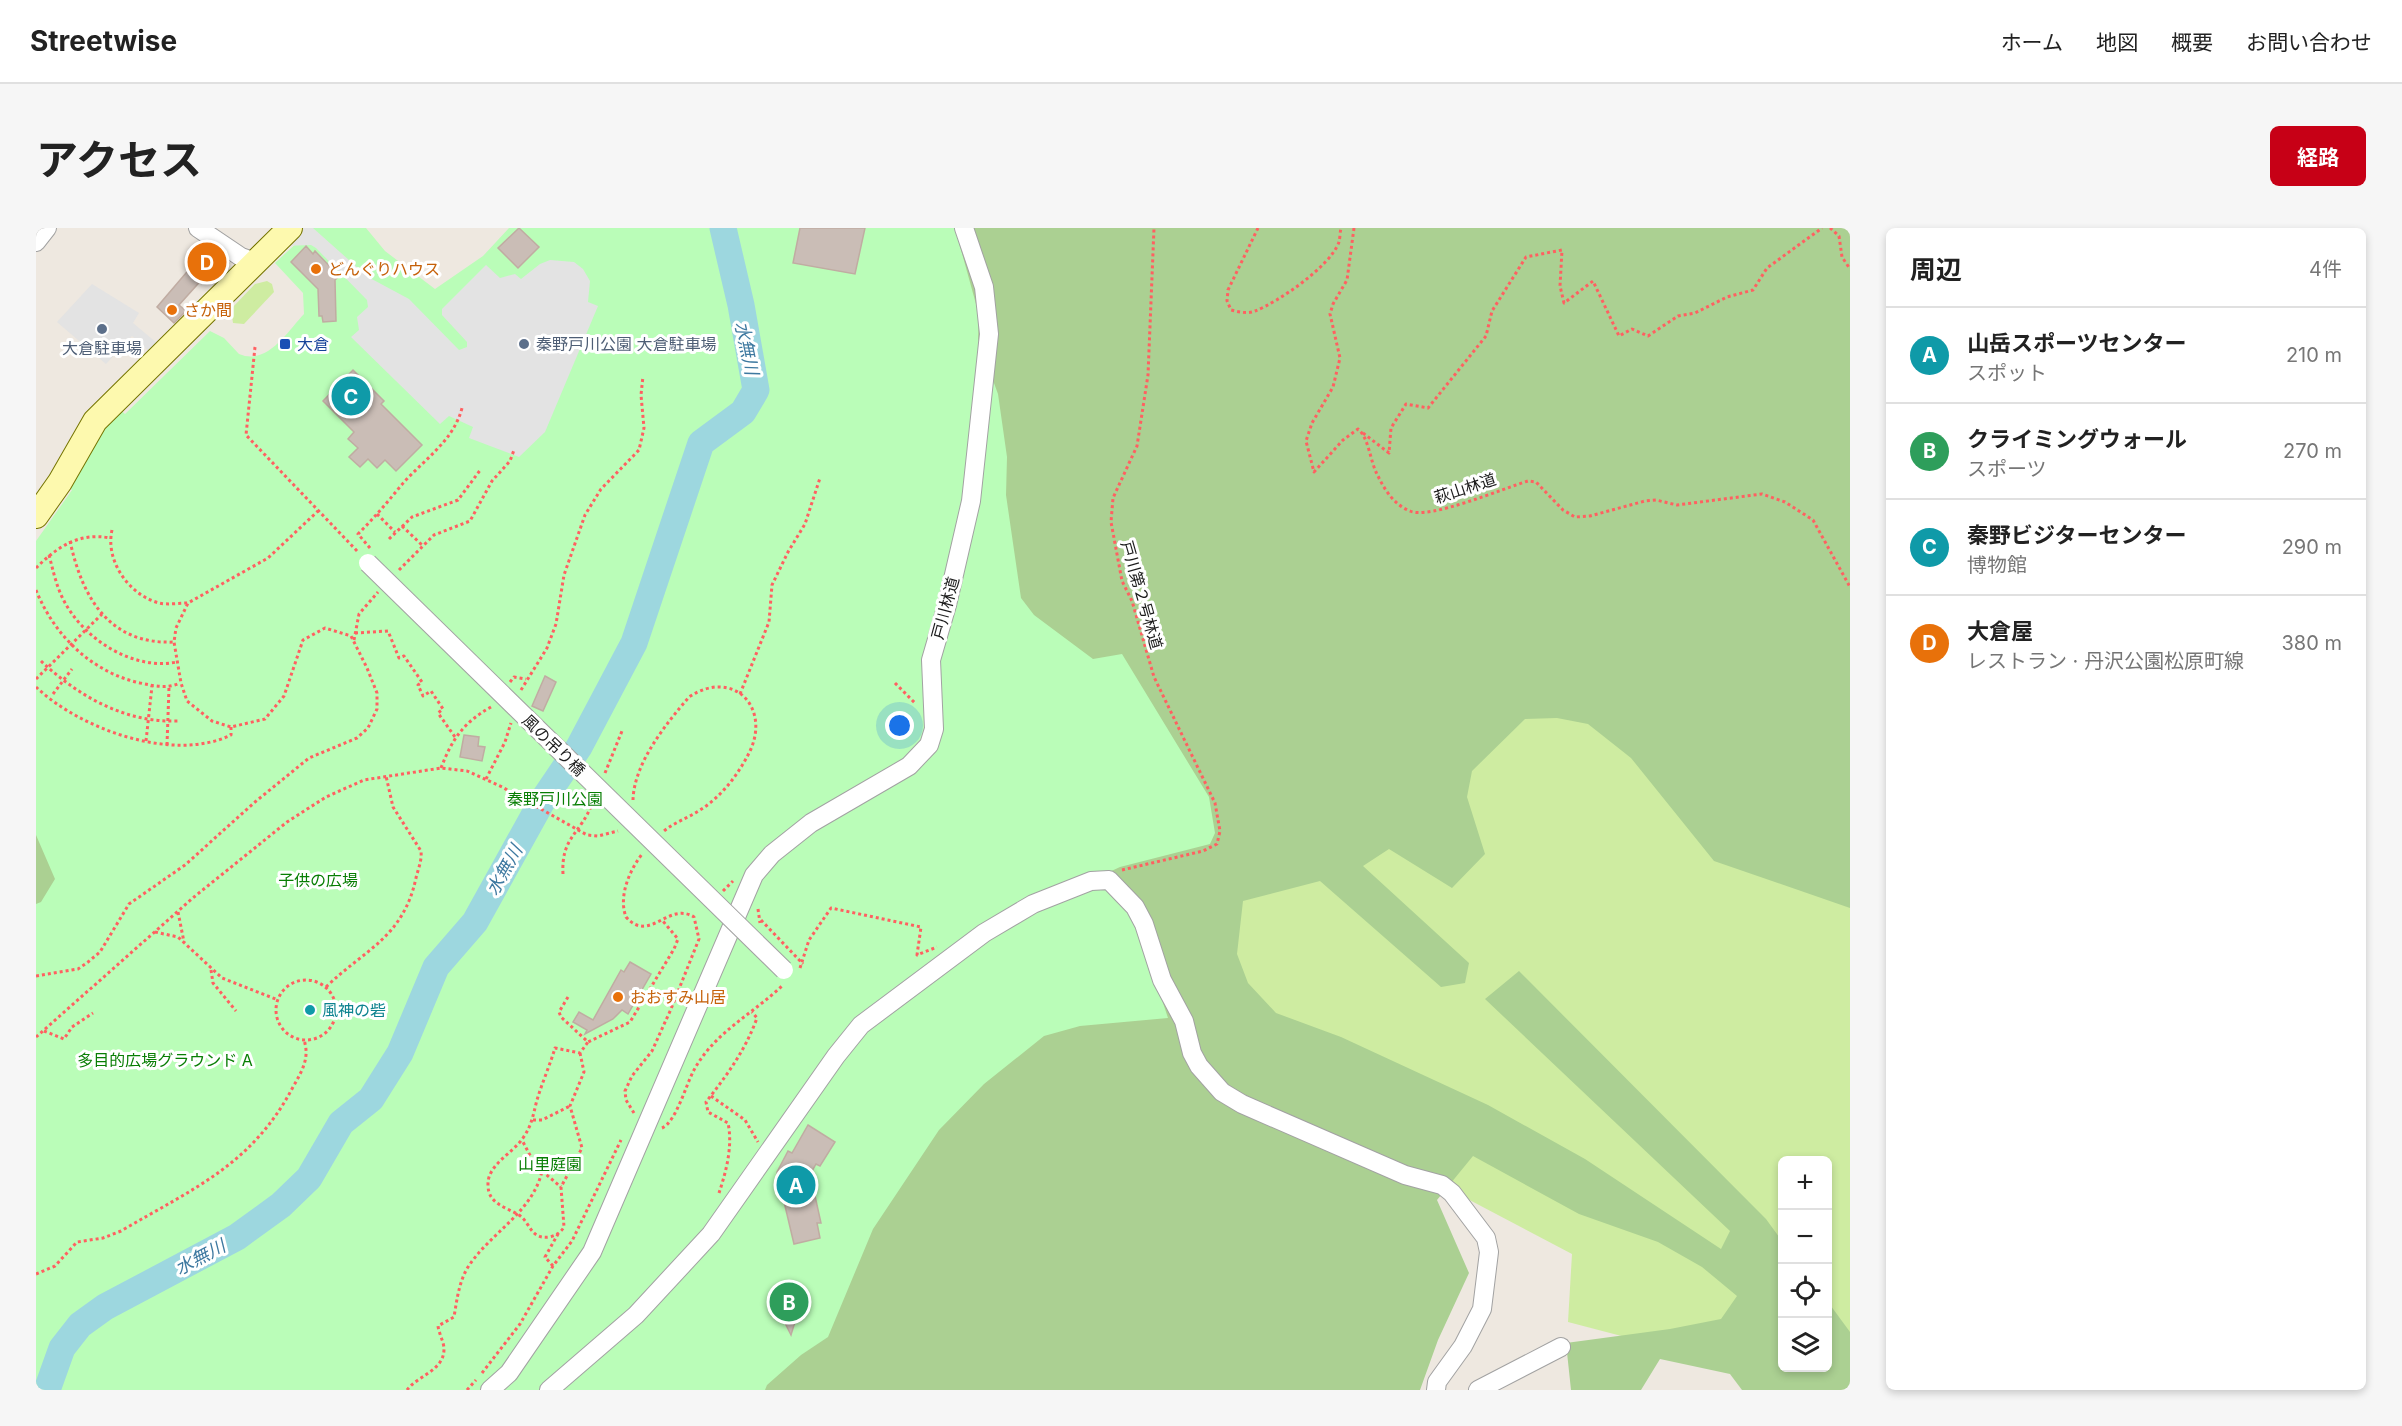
<!DOCTYPE html>
<html lang="ja">
<head>
<meta charset="utf-8">
<style>
  body { margin:0; font-family:Inter,"Noto Sans JP",sans-serif; background:#f6f6f6; color:#222 }
  .controls { position:absolute; right:18px; bottom:18px; display:grid; overflow:hidden; border-radius:9px; box-shadow:0 3px 9px #0003 }
  .controls button { width:54px; height:54px; display:grid; place-items:center; padding:0; border:0; border-bottom:2px solid #e0e0e0; background:#fff; color:#222; font:30px sans-serif }
  .you { position:absolute; left:864px; top:498px; width:21px; height:21px; margin:-15px; border:4px solid #fff; border-radius:50%; background:#1a73e8; box-shadow:0 0 0 9px #1a73e833 }
  .badge { display:grid; place-items:center; width:39px; height:39px; border-radius:50%; background:#c70016; color:#fff; font-size:20px; font-weight:700 }
  .pin { position:absolute; translate:-50% -50%; border:3px solid #fff; box-shadow:0 2px 6px #0006 }
  .list { margin:0; padding:0; list-style:none }
  h2 { display:flex; justify-content:space-between; align-items:center; height:78px; margin:0; padding:0 24px; font-size:26px }
  h2 small { font-size:20px; font-weight:400; color:#767676 }
  .list li { display:grid; grid-template-columns:39px 1fr auto; gap:18px; align-items:center; box-sizing:border-box; height:96px; padding:0 24px; border-top:2px solid #e0e0e0 }
  .list b { display:block; font-size:22px; white-space:nowrap }
  .list p { margin:0; font-size:20px; white-space:nowrap; color:#767676 }
  .list em { font-size:20px; font-style:normal; color:#767676 }
  .icon { flex:none; width:33px; height:33px; fill:none; stroke:currentColor; stroke-width:2; stroke-linecap:round; stroke-linejoin:round }
  .map { position:relative; flex:none; width:1814px; height:1162px; overflow:hidden; border-radius:9px }
  header { display:flex; align-items:center; gap:36px; box-sizing:border-box; height:84px; padding:0 30px; background:#fff; border-bottom:2px solid #e0e0e0 }
  header strong { font-size:28px }
  nav { display:flex; gap:33px; margin-inline-start:auto; font-size:21px }
  .intro { display:flex; align-items:center; justify-content:space-between; box-sizing:border-box; height:144px; padding:0 36px }
  h1 { margin:0; font-size:42px }
  .button { padding:15px 27px; border-radius:9px; background:#c70016; color:#fff; font-size:21px; font-weight:700 }
  main { display:flex; gap:36px; padding:0 36px }
  aside { flex:1; background:#fff; border-radius:9px; box-shadow:0 3px 9px #0003 }
  .map>svg:first-child { display:block }
  .grass { fill:#ceeca1 }
  .forest { fill:#abd092 }
  .park { fill:#bafdb8 }
  .parking { fill:#e3e3e3 }
  .lines { fill:none; stroke-linecap:round; stroke-linejoin:round }
  .river { stroke:#9dd7df; stroke-width:27 }
  .building { fill:#cabdb6; stroke:#c0aca2; stroke-width:1.5 }
  .street-casing { stroke:#a2a2a2; stroke-width:20 }
  .secondary-casing { stroke:#757400; stroke-width:26 }
  .path { stroke:#ff6061; stroke-width:3; stroke-dasharray:3 3; stroke-linecap:butt }
  .street { stroke:#fff; stroke-width:18 }
  .secondary { stroke:#fdf9ae; stroke-width:24 }
  .street-bridge-casing { stroke:#a2a2a2; stroke-width:20; stroke-linecap:butt }
  .street-bridge { stroke:#fff; stroke-width:18 }
  .food-dot { fill:#e8710a; stroke:#fff; stroke-width:2 }
  .service-dot { fill:#5c6f8a; stroke:#fff; stroke-width:2 }
  .transit-dot { fill:#1a4fb4; stroke:#fff; stroke-width:2 }
  .culture-dot { fill:#0f9aa8; stroke:#fff; stroke-width:2 }
  .labels { text-anchor:middle; dominant-baseline:central; stroke-width:6; stroke-linejoin:round; paint-order:stroke }
  .food-label { font-size:16px; fill:#c56008; stroke:#fff; text-anchor:start }
  .transit-label { font-size:16px; fill:#164399; stroke:#fff; text-anchor:start }
  .service-label { font-size:16px; fill:#4e5e75; stroke:#fff; text-anchor:start }
  .street-label { font-size:16px; fill:#1b1b1b; stroke:#fff }
  .park-label { font-size:16px; fill:#087e04; stroke:#fff }
  .culture-label { font-size:16px; fill:#0d838f; stroke:#fff; text-anchor:start }
  .water-label { font-size:18px; font-style:italic; fill:#3e79a0; stroke:#fff }
</style>
</head>
<body>
<header>
<strong>Streetwise</strong>
<nav><a>ホーム</a><a>地図</a><a>概要</a><a>お問い合わせ</a></nav>
</header>
<div class="intro"><h1>アクセス</h1><a class="button">経路</a></div>
<main>
<div class="map">
<svg width="1814" height="1162" viewBox="0 0 1814 1162">
  <rect width="100%" height="100%" fill="#eee8e0"/>
  <g class="grass">
    <polygon points="231,53 236,56 238,64 208,96 197,95 195,81 219,56"/>
    <polygon points="1516,457 1814,631 1814,1149 1792,1138 1792,932 1746,932 1746,1128 1616,1116 1532,1094 1536,1026 1331,918 1200,856 1201,655 1456,484"/>
  </g>
  <polygon class="forest" points="539,0 1814,0 1814,680 1678,633 1595,530 1552,496 1521,490 1489,491 1436,543 1431,569 1449,626 1416,660 1353,621 1327,638 1433,735 1429,755 1405,759 1284,653 1207,673 1201,726 1212,755 1240,785 1305,809 1452,877 1549,931 1685,1021 1694,1003 1449,771 1483,743 1730,991 1746,1013 1746,1140 1792,1140 1792,1074 1814,1104 1814,1162 1706,1162 1694,1146 1624,1131 1605,1162 1535,1162 1530,1115 1634,1101 1685,1091 1701,1068 1666,1039 1622,1014 1543,986 1437,928 1401,972 1433,1045 1402,1112 1384,1162 711,1162 0,736 0,576"/>
  <path class="park" d="M277,0H330L349,23L399,61L447,28L473,0H919L943,87L942,111L962,166L971,229L970,267L985,370L998,387L1057,431L1086,426L1173,569L1179,605L1174,616L1084,639L1069,646L1102,699L1132,790L1044,798L1008,808L948,856L903,902L837,1001L792,1109L765,1127L731,1157L729,1162H0V676L5,674L19,651L0,607V313L36,262L30,257L81,179L89,186L174,103L188,110L203,126C231,138 251,104 268,86L267,65L239,35Z"/>
  <g class="parking">
    <polygon points="266,0 277,0 332,49 373,71 423,122 431,119 431,114 406,87 406,81 450,37 464,50 479,46 485,51 504,36 514,32 538,34 547,41 554,53 552,74 562,78 509,204 483,229 433,210 437,199 413,188 404,196 315,109 323,102 321,89 332,79 331,72 280,20 275,17 246,18"/>
    <polygon points="56,56 103,85 97,95 122,116 115,125 96,108 70,136 21,94"/>
  </g>
  <g class="lines">
    <polyline class="river" points="11,1162 26,1120 44,1097 69,1079 201,1009 245,977 273,950 305,895 335,871 364,825 400,739 439,694 505,575 543,519 598,415 665,215 707,184 720,162 705,77 687,0"/>
  </g>
  <g class="building">
    <polygon points="483,0 503,19 482,40 462,20"/>
    <polygon points="764,0 829,0 819,46 757,35"/>
    <polygon points="164,15 193,35 178,55 169,48 143,77 150,83 138,95 121,79 156,38 150,34"/>
    <polygon points="270,18 277,26 279,23 303,48 299,52 300,93 287,94 286,88 283,88 282,61 255,34"/>
    <polygon points="317,142 348,173 345,176 386,217 360,243 349,232 341,240 332,231 324,239 313,229 322,220 312,211 318,204 287,173"/>
    <polygon points="509,448 520,454 507,483 496,478"/>
    <polygon points="428,507 443,509 442,518 449,519 446,533 424,529"/>
    <polygon points="594,734 615,746 592,786 586,782 577,791 549,806 551,802 537,794 543,784 557,792 585,742 588,744"/>
    <polygon points="772,897 799,914 784,938 780,936 770,954 774,969 779,968 785,995 781,995 784,1010 758,1016 741,944 752,923 756,925"/>
    <polygon points="744,1058 768,1064 755,1107 744,1085 738,1084"/>
  </g>
  <g class="lines">
    <g class="street-casing">
      <g id="street">
        <polyline points="162,0 205,29 219,34"/>
        <polyline points="0,14 11,0"/>
        <polyline points="454,1162 473,1145 556,1024 718,647 736,626 775,595 873,538 893,517 898,501 895,432 911,377 935,273 953,106 948,59 928,0"/>
        <polyline points="513,1162 600,1087 675,1006 800,828 825,797 948,705 997,676 1055,653 1073,652 1099,679 1108,696 1126,752 1148,793 1156,825 1163,838 1186,864 1206,876 1369,947 1406,957 1416,965 1450,1010 1453,1024 1446,1081 1427,1118 1401,1154 1400,1162"/>
        <polyline points="1442,1162 1525,1119"/>
      </g>
    </g>
    <g class="secondary-casing">
      <polyline id="secondary" points="0,288 24,254 59,193 254,0"/>
    </g>
    <g class="path">
      <path d="M1222,0L1192,62L1191,73L1195,82C1203,84 1211,86 1219,83C1242,74 1294,39 1303,14C1304,10 1304,4 1305,0"/>
      <path d="M1318,0L1311,52L1297,76L1294,86L1304,130L1297,159L1276,195L1270,213L1278,244L1307,212L1322,201C1333,210 1334,233 1341,246C1348,261 1358,277 1374,283C1393,292 1468,260 1492,253L1500,254L1527,282L1539,289L1554,288L1609,273L1620,272L1641,277L1726,266L1749,274L1777,292L1814,359"/>
      <polyline points="1794,0 1803,8 1806,29 1814,41"/>
      <polyline points="219,119 210,207 322,324"/>
      <polyline points="1327,205 1353,225 1355,200 1370,176 1392,180 1450,108 1456,83 1490,29 1526,22 1524,58 1528,75 1557,53 1583,108 1596,101 1612,108 1642,88 1659,85 1691,69 1717,62 1731,40 1786,0"/>
      <polyline points="341,286 359,304"/>
      <polyline points="366,298 386,317"/>
      <path d="M76,302C69,333 93,367 123,375C132,377 143,375 152,375"/>
      <polyline points="353,311 376,289 422,272 445,241"/>
      <path d="M34,313C46,369 73,417 138,414"/>
      <path d="M334,320L322,306C337,291 350,276 363,260C385,233 417,215 426,180"/>
      <path d="M13,327C17,342 20,357 27,371C47,411 97,443 141,434"/>
      <path d="M0,340C21,319 43,304 74,310"/>
      <polyline points="363,342 398,307 434,293 456,253 474,233 478,222"/>
      <path d="M0,362C18,407 55,444 104,455C119,458 130,461 144,455"/>
      <polyline points="319,405 352,403 363,430 368,428 386,454 382,457 387,468 395,463 407,481 402,485 419,509"/>
      <polyline points="318,412 323,386 342,364"/>
      <path d="M5,433C42,468 89,495 142,493"/>
      <polyline points="0,451 66,386"/>
      <polyline points="474,454 478,449 490,451"/>
      <polyline points="859,455 880,476"/>
      <path d="M0,459C44,501 137,535 195,507V499"/>
      <polyline points="485,462 511,420 520,396 528,347 549,287 565,261 603,222 608,200 605,167 607,148"/>
      <polyline points="17,466 36,441"/>
      <polyline points="704,466 733,394 736,357 752,324 769,296 784,250"/>
      <polyline points="110,513 116,458"/>
      <polyline points="131,517 133,459"/>
      <path d="M405,540C416,511 428,494 455,479"/>
      <polyline points="569,545 586,503"/>
      <polyline points="450,551 469,514 475,495"/>
      <path d="M597,572C598,535 630,496 653,469C698,439 737,481 712,527C701,548 685,569 664,582C652,590 639,594 628,603"/>
      <polyline points="1086,642 1167,623 1181,616 1184,603 1179,575 1118,449 1096,373 1086,353 1075,294 1077,270 1101,218 1112,147 1118,0"/>
      <path d="M527,646C525,609 544,607 556,576"/>
      <polyline points="687,663 697,653"/>
      <polyline points="722,681 724,695"/>
      <polyline points="142,684 148,714"/>
      <polyline points="725,692 767,736"/>
      <polyline points="119,704 142,709 186,750 242,772"/>
      <polyline points="764,740 773,712 795,680 885,699 881,727 901,719"/>
      <polyline points="175,742 177,755 200,783"/>
      <polyline points="0,748 42,741 52,734 64,724 93,676 149,637 219,574 273,530 321,510 332,500 341,481 341,465 331,440 315,408 289,400 267,412 248,468 229,491 195,499 176,493 151,473 145,455 138,414 140,400 152,375 232,330 282,283"/>
      <circle cx="270" cy="782" r="30"/>
      <path d="M290,759C329,721 367,710 380,650C382,641 386,633 385,623L357,579L350,548"/>
      <polyline points="532,769 523,784 525,789 552,814 594,794 638,721 642,711 626,692"/>
      <polyline points="8,803 28,811 36,799 57,785"/>
      <polyline points="0,809 158,669 251,594 290,569 328,552 405,540 431,543 466,559 551,607 562,608 582,603"/>
      <path d="M544,825L548,844L534,878L546,920L525,959L528,999C525,1004 521,1007 514,1009C494,1012 495,995 483,987C470,979 452,976 452,957C451,937 477,925 487,910C496,897 497,887 501,872C506,855 514,837 519,820L544,825L552,814"/>
      <polyline points="675,868 709,892 722,914"/>
      <path d="M598,885L590,872L589,863L596,848L616,823L635,781L663,711L658,689C632,673 614,716 590,689C582,668 594,641 607,625"/>
      <polyline points="497,892 506,892 534,878"/>
      <path d="M626,900C640,894 650,857 657,844C676,806 718,785 747,757"/>
      <polyline points="506,943 525,959"/>
      <path d="M683,965C690,944 697,918 692,895L672,884L670,874C691,847 709,823 721,790L716,784"/>
      <polyline points="517,1038 509,1029 522,1006"/>
      <path d="M0,1046L19,1038L41,1014L67,1010L85,1003C158,960 216,937 257,859C266,843 274,830 268,812"/>
      <polyline points="446,1145 484,1096 517,1038 536,1013 585,912"/>
      <path d="M371,1162C382,1147 408,1143 408,1121C408,1114 403,1106 402,1098L418,1089C421,1071 423,1054 432,1039C454,1005 497,984 506,943L497,933L486,912"/>
      <polyline points="431,1162 440,1152"/>
    </g>
    <use href="#street" class="street"/>
    <use href="#secondary" class="secondary"/>
    <g class="street-bridge-casing">
      <polyline id="street-bridge" points="332,335 748,742"/>
    </g>
    <use href="#street-bridge" class="street-bridge"/>
  </g>
  <g class="food-dot">
    <circle cx="280" cy="41" r="6"/>
    <circle cx="136" cy="82" r="6"/>
    <circle cx="582" cy="769" r="6"/>
  </g>
  <g class="service-dot">
    <circle cx="66" cy="101" r="6"/>
    <circle cx="488" cy="116" r="6"/>
  </g>
  <rect class="transit-dot" x="243" y="110" width="12" height="12" rx="3"/>
  <circle class="culture-dot" cx="274" cy="782" r="6"/>
  <g class="labels">
    <g class="food-label">
      <text x="292" y="41">どんぐりハウス</text>
      <text x="148" y="82">さか間</text>
      <text x="594" y="769">おおすみ山居</text>
    </g>
    <g class="transit-label">
      <text x="261" y="116">大倉</text>
    </g>
    <g class="service-label">
      <text x="500" y="116">秦野戸川公園 大倉駐車場</text>
      <text x="66" y="120" text-anchor="middle">大倉駐車場</text>
    </g>
    <g class="street-label">
      <text transform="translate(1429 260) rotate(-18)">萩山林道</text>
      <text transform="translate(1106 367) rotate(74)">戸川第２号林道</text>
      <text transform="translate(909 380) rotate(-75)">戸川林道</text>
      <text transform="translate(518 517) rotate(44)">風の吊り橋</text>
    </g>
    <g class="park-label">
      <text x="519" y="571">秦野戸川公園</text>
      <text x="282" y="652">子供の広場</text>
      <text x="129" y="832">多目的広場グラウンド A</text>
      <text x="514" y="936">山里庭園</text>
    </g>
    <g class="culture-label">
      <text x="286" y="782">風神の砦</text>
    </g>
    <g class="water-label">
      <text transform="translate(711 120) rotate(78)">水無川</text>
      <text transform="translate(468 642) rotate(-61)">水無川</text>
      <text transform="translate(164 1029) rotate(-28)">水無川</text>
    </g>
  </g>
</svg>
<div class="controls">
<button>+</button>
<button>−</button>
<button><svg class="icon" aria-label="locate" viewBox="0 0 24 24"><circle cx="12" cy="12" r="6"/><path d="M12 2v4M12 18v4M2 12h4M18 12h4"/></svg></button>
<button><svg class="icon" aria-label="layers" viewBox="0 0 24 24"><path d="M12 4l9 5-9 5-9-5zM3 14l9 5 9-5"/></svg></button>
</div>
<div class="you"></div>
<div class="pin badge" style="left:760px;top:957px;background:#0f9aa8">A</div>
<div class="pin badge" style="left:753px;top:1074px;background:#2e9e5b">B</div>
<div class="pin badge" style="left:315px;top:168px;background:#0f9aa8">C</div>
<div class="pin badge" style="left:171px;top:34px;background:#e8710a">D</div>
</div>
<aside>
<h2>周辺<small>4件</small></h2>
<ul class="list">
<li><span class="badge" style="background:#0f9aa8">A</span><div><b>山岳スポーツセンター</b><p>スポット</p></div><em>210 m</em></li>
<li><span class="badge" style="background:#2e9e5b">B</span><div><b>クライミングウォール</b><p>スポーツ</p></div><em>270 m</em></li>
<li><span class="badge" style="background:#0f9aa8">C</span><div><b>秦野ビジターセンター</b><p>博物館</p></div><em>290 m</em></li>
<li><span class="badge" style="background:#e8710a">D</span><div><b>大倉屋</b><p>レストラン · 丹沢公園松原町線</p></div><em>380 m</em></li>
</ul>
</aside>
</main>
</body>
</html>
